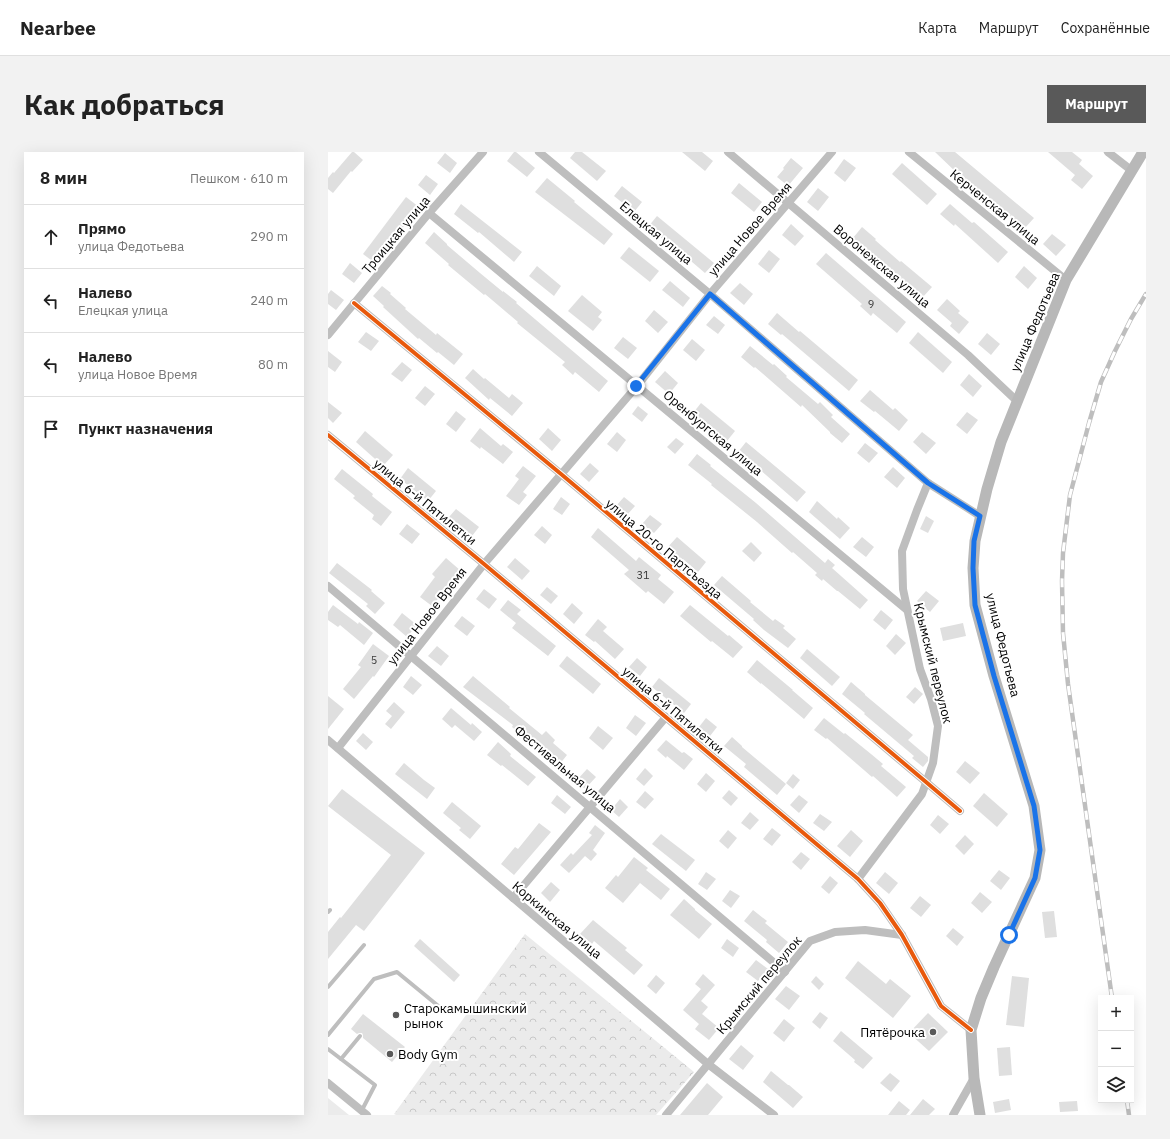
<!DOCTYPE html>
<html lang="ru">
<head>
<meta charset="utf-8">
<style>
  body { margin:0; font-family:"IBM Plex Sans",sans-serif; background:#f2f2f2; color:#222 }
  .controls { position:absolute; right:12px; bottom:12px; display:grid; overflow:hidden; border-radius:0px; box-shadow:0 4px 16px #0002 }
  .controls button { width:36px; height:36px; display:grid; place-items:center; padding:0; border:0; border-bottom:1px solid #e0e0e0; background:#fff; color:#222; font:20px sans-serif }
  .stop { position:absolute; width:12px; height:12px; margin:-9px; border:3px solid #1a73e8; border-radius:50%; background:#fff }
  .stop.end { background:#1a73e8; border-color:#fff; box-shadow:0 1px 4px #0008 }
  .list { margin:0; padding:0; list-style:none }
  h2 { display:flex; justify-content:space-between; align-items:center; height:52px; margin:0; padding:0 16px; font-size:17px }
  h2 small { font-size:13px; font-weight:400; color:#767676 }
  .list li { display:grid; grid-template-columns:26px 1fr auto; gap:12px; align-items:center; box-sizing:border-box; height:64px; padding:0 16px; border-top:1px solid #e0e0e0 }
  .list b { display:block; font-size:15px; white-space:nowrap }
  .list p { margin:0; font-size:13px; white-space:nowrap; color:#767676 }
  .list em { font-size:13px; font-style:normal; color:#767676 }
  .icon { flex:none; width:22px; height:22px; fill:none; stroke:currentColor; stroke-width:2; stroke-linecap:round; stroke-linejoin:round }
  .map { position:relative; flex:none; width:818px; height:963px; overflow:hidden; border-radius:0px }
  header { display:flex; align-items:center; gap:24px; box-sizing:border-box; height:56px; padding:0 20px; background:#fff; border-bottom:1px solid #e0e0e0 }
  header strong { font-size:19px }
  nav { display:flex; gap:22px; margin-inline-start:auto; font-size:14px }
  .intro { display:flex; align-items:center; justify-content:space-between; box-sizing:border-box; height:96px; padding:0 24px }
  h1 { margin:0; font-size:28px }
  .button { padding:10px 18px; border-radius:0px; background:#595959; color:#fff; font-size:14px; font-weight:700 }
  main { display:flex; gap:24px; padding:0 24px }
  aside { flex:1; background:#fff; border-radius:0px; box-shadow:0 4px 16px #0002 }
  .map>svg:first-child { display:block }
  .grass { fill:url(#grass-tufts) }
  .forest { fill:url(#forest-crowns) }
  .building { fill:#dfdfdf }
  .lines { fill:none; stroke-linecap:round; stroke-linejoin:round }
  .service { stroke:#bebebe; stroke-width:4 }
  .minor { stroke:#bebebe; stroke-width:8 }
  .secondary { stroke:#b8b8b8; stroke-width:11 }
  .rail-casing { stroke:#bebebe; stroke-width:4.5 }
  .rail { stroke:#fff; stroke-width:3; stroke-dasharray:9; stroke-linecap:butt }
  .cycleway-casing { stroke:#fff; stroke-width:6 }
  .cycleway { stroke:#e8590c; stroke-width:4 }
  .route { stroke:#1a73e8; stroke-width:5 }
  .poi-dot { fill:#595959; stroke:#fff; stroke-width:1.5 }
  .labels { text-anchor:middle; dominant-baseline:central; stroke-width:4; stroke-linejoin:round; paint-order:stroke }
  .number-label { font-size:11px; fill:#383838 }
  .street-label { font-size:13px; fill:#000; stroke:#fff }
  .poi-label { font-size:13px; fill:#000; stroke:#fff; text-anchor:start }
</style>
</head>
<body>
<header>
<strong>Nearbee</strong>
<nav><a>Карта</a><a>Маршрут</a><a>Сохранённые</a></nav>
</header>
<div class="intro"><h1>Как добраться</h1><a class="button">Маршрут</a></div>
<main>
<aside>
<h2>8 мин<small>Пешком · 610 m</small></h2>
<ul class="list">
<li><svg class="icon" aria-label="ahead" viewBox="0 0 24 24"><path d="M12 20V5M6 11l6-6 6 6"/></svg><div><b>Прямо</b><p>улица Федотьева</p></div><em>290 m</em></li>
<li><svg class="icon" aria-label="left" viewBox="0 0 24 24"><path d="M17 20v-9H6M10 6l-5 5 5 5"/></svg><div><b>Налево</b><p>Елецкая улица</p></div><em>240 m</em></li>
<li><svg class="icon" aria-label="left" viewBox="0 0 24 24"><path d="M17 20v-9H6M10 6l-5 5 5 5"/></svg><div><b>Налево</b><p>улица Новое Время</p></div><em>80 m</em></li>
<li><svg class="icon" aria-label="arrive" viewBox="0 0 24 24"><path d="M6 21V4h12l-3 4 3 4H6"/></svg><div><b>Пункт назначения</b></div></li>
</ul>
</aside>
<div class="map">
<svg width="818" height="963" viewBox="0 0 818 963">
  <defs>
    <pattern id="grass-tufts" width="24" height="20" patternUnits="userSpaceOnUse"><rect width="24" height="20" fill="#ebebeb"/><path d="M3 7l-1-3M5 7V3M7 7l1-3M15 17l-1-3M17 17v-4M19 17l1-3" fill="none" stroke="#c8c8c8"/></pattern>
    <pattern id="forest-crowns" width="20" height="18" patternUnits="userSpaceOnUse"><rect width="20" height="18" fill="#ebebeb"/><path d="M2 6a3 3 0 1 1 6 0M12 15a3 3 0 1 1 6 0" fill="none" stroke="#c8c8c8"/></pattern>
  </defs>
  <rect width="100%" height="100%" fill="#fff"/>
  <polygon class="grass" points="0,946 21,963 0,963"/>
  <polygon class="forest" points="197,782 366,920 328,963 68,963 66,962"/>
  <g class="building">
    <polygon points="24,0 26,0 35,8 24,20 23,19 5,41 0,37 0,26 5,20 6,21"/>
    <polygon points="186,0 188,0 207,16 199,25 179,9"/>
    <polygon points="247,0 254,0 278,19 269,29 242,6"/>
    <polygon points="354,0 374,0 385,9 377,19"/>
    <polygon points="607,0 627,0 706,66 696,77 653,39 652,40 630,22"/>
    <polygon points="720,0 744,0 754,8 751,12 765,24 754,37 743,28 747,23"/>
    <polygon points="117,1 129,11 122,21 109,11"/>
    <polygon points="463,6 475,16 460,34 449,25 456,17 455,16"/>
    <polygon points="516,7 528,16 517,30 506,21"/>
    <polygon points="574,11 609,42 599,53 564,22"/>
    <polygon points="98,23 110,32 102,43 90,33"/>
    <polygon points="219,26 247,49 246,50 285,82 276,93 207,40"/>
    <polygon points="411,31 434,50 426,60 403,41"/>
    <polygon points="294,34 314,50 306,60 286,44"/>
    <polygon points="490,36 501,45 490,59 479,50"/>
    <polygon points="78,45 91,55 47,111 35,102"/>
    <polygon points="133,52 194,100 186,110 151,80 150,81 126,62"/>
    <polygon points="622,52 644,71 646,70 680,100 670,111 627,72 626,74 612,62"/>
    <polygon points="329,64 386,111 377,121 343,92 342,93 320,75"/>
    <polygon points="463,72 476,84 467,94 454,83"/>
    <polygon points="534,75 548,87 547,88 572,110 573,109 604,135 594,146 554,112 553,112 525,86"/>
    <polygon points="106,80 119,92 119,93 152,121 175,140 175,139 189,150 188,151 280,229 271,240 247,220 245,223 234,213 237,210 189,171 190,170 157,142 156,143 120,113 121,112 97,91"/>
    <polygon points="724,82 738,93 728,104 715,92"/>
    <polygon points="301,95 331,119 322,130 292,106"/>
    <polygon points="441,98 452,107 441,121 430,112"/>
    <polygon points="498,101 578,170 569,181 545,161 543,164 532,154 534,152 488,112"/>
    <polygon points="22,111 34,121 26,131 14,122"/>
    <polygon points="209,114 233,134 226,144 201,124"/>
    <polygon points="696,114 709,126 700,137 687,125"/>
    <polygon points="342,129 362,146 355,155 334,138"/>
    <polygon points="412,131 425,142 416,153 402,141"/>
    <polygon points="54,134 63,141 62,142 78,156 77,157 108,183 109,181 135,202 126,213 110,200 109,201 91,186 90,187 55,155 56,154 45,144"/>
    <polygon points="3,138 16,148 8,158 0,152 0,142"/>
    <polygon points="254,143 274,160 270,165 274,168 265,179 240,159"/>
    <polygon points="619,147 632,159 630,161 641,170 631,182 622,174 624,171 609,158"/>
    <polygon points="326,158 340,170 330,181 317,169"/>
    <polygon points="449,161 471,180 472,179 530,228 521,239 454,182 453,183 440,172"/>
    <polygon points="386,164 397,173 390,182 378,173"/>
    <polygon points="38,180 51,189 43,199 30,190"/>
    <polygon points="590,180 624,210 615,221 581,191"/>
    <polygon points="659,181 672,192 663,203 650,192"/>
    <polygon points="295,185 309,196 300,207 286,196"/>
    <polygon points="364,187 377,198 368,209 355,198"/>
    <polygon points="422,194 445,213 446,212 459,224 458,225 490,252 492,250 505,263 503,265 522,282 514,291 502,281 502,280 474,253 473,255 427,215 426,216 413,205"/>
    <polygon points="0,199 14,210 7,220 0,215"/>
    <polygon points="74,210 84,218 74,230 63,222"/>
    <polygon points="145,217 156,227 157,226 181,246 184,242 195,251 184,264 162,246 161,248 137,226"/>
    <polygon points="337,219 350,231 341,242 327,230"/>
    <polygon points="641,222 654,234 645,245 632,233"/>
    <polygon points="97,234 107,242 97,254 87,246"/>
    <polygon points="542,238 565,258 567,256 580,268 571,279 547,259 546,260 532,249"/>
    <polygon points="0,250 14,261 5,271 0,266"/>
    <polygon points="373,251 407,279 399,289 365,261"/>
    <polygon points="310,254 320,262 314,270 304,262"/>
    <polygon points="128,259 138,267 128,280 118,272"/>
    <polygon points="639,260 650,268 639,282 628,273"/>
    <polygon points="152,276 173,294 175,292 185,300 175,312 153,295 152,297 142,289"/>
    <polygon points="220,276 233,288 224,299 211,287"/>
    <polygon points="37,279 65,303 55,314 28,290"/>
    <polygon points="289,280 298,288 289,300 279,292"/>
    <polygon points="594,280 608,291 598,302 585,290"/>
    <polygon points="348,286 356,292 347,302 339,295"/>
    <polygon points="418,290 478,340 469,350 430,316 426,320 419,315 423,311 410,300"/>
    <polygon points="537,291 550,301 541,311 529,301"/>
    <polygon points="369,302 383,313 382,314 428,351 497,411 500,407 507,413 504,416 540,448 532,457 510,439 509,439 495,427 494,429 487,423 489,421 465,400 464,401 429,370 383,333 384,332 360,313"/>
    <polygon points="262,311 271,319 261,330 252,322"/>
    <polygon points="195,314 208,324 195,340 199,343 191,353 178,344 191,327 187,324"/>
    <polygon points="565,315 577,326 569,336 556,325"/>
    <polygon points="80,316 108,339 100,349 72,327"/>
    <polygon points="14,317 45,342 44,344 64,360 53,374 44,367 46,363 25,346 27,344 6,327"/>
    <polygon points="233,345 242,352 234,363 225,357"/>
    <polygon points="296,345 307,354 299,363 288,354"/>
    <polygon points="489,349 509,367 510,365 522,376 512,387 481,360"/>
    <polygon points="128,357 151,375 144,384 121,365"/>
    <polygon points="322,363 334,372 326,381 314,372"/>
    <polygon points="598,364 606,369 600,381 592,377"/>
    <polygon points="79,372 92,382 84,392 71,382"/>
    <polygon points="214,374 224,383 217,392 206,383"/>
    <polygon points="270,376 308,409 311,405 333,423 330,427 346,440 336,452 320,439 318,441 296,422 301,418 263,385"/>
    <polygon points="349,385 378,410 370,420 355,407 353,409 339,396"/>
    <polygon points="534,385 546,395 538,405 525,395"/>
    <polygon points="423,390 434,401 426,410 414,399"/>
    <polygon points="118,406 133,419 104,454 92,445 107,425 104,422"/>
    <polygon points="187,406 202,419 194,428 179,415"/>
    <polygon points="9,411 44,438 43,439 57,451 47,462 38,454 40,452 1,421"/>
    <polygon points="394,424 423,449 422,450 445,469 447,467 457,474 455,476 468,487 460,496 436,478 425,468 426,467 386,433"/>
    <polygon points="219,435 230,444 223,452 212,443"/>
    <polygon points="156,437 169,447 161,457 148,447"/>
    <polygon points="598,439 611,449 602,460 589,449"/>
    <polygon points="180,448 193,458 189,462 228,494 220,504 184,476 188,471 172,458"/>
    <polygon points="244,451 255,461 246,472 235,462"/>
    <polygon points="5,453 30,472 31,470 45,481 36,493 12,473 10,475 0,468 0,460"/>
    <polygon points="362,453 400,484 401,483 415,495 405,506 384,489 383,490 352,464"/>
    <polygon points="553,458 565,468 557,478 545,468"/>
    <polygon points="74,461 89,473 79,485 65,473"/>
    <polygon points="134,464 147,474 139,484 126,474"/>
    <polygon points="270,467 279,475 275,479 296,497 287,507 267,489 266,490 257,483"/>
    <polygon points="635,471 638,484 615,489 612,476"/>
    <polygon points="568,482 578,491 567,503 558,494"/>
    <polygon points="45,492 61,504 46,525 45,524 26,547 15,537 33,515 30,513"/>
    <polygon points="109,494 121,504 113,514 100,504"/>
    <polygon points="479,497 512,525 504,534 472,506"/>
    <polygon points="239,504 273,532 265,542 231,514"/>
    <polygon points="309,506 319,515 312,524 301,515"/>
    <polygon points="429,508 465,538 464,538 485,556 476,567 433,531 433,532 419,520"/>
    <polygon points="83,524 94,533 85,543 75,535"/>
    <polygon points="145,524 182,555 181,556 214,583 218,579 227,588 225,591 239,603 231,613 198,583 196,585 184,575 185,573 135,535"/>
    <polygon points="331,526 363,552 356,561 324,535"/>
    <polygon points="523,530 537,542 537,543 585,583 580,588 600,605 600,609 595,615 584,606 586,604 536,562 537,561 514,542"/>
    <polygon points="587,535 595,542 586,552 578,545"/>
    <polygon points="0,544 16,557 0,577"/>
    <polygon points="66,550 77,560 63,577 57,572 64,564 58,559"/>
    <polygon points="123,556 143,573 144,571 154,580 146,589 127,573 124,576 114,567"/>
    <polygon points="307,563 318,571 308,584 298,576"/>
    <polygon points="378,566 389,575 382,584 371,575"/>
    <polygon points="496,566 516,582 517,581 543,602 555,612 553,614 578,635 569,645 545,624 544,625 499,586 498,587 486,578"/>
    <polygon points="270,574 285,586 275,598 261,586"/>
    <polygon points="35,581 45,590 38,598 28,589"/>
    <polygon points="404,585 414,594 414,595 458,632 449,643 416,615 418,612 396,594"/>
    <polygon points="338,588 354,601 356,600 365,607 356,618 339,604 338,606 329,598"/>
    <polygon points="170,590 183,602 182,604 208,625 200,634 174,613 173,614 159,603"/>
    <polygon points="637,609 652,621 642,632 628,620"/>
    <polygon points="76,611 96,628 107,636 99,647 67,622"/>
    <polygon points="317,616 325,624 316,634 308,627"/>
    <polygon points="259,617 268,625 257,637 248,629"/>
    <polygon points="378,621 387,629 378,640 369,632"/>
    <polygon points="465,622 472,628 465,637 458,631"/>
    <polygon points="14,637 97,701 36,779 28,773 0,807 0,780 12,765 13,766 63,703 0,654"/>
    <polygon points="401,638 410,646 403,654 394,646"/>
    <polygon points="317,639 326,647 317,657 308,650"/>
    <polygon points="656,641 680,662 669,675 645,654"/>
    <polygon points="229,643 243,655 237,662 223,651"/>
    <polygon points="471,643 480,650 471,661 462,653"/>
    <polygon points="292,647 300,655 291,665 283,658"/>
    <polygon points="124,650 153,674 142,687 131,678 133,676 115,661"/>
    <polygon points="422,660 431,668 422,678 413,671"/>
    <polygon points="492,662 504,670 496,679 485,671"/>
    <polygon points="610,663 621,672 612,682 602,673"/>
    <polygon points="211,671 223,680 186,723 173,712 187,695 190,697"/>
    <polygon points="267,673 277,681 265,698 269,702 263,709 257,704 241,721 232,713 243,701 245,703 264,683 261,681"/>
    <polygon points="444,676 453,683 444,694 435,687"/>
    <polygon points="400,678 409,686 400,697 391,689"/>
    <polygon points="523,678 535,689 522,705 509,694"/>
    <polygon points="333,682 367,708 358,719 324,692"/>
    <polygon points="637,683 646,692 636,703 627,694"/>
    <polygon points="473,700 482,707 473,718 464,710"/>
    <polygon points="306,705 320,716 318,718 342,737 333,748 312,731 295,751 277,736 288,723 290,725"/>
    <polygon points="671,718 682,726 673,738 662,729"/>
    <polygon points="378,720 388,727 379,738 370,732"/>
    <polygon points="557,720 570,731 561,742 548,731"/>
    <polygon points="502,724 510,731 501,742 493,735"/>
    <polygon points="223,730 232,738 222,750 213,741"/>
    <polygon points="402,738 412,744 403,756 394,749"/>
    <polygon points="652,740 664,750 654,761 643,751"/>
    <polygon points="592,744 603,753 593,765 582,756"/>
    <polygon points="356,747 367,757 367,758 384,772 371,787 342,763"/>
    <polygon points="425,758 439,769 437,771 460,790 451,801 438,790 439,788 416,769"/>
    <polygon points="726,759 729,785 717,786 714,760"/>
    <polygon points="265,768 299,796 297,798 315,813 306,823 266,789 264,792 252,782"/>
    <polygon points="625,776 636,785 629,794 618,784"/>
    <polygon points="92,787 132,823 126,830 86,794"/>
    <polygon points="399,787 411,796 405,805 393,796"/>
    <polygon points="428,808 440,817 430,829 418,820"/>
    <polygon points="530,809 558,832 562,827 583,844 565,866 517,826"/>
    <polygon points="375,822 387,833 373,849 380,855 374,862 391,876 381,888 367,877 371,872 355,858 373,837 367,832"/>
    <polygon points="328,823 337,831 328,842 319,834"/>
    <polygon points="488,824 496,832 491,838 483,830"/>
    <polygon points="684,824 701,826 696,875 678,873"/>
    <polygon points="458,834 472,844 461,858 447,847"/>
    <polygon points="492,860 500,866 492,877 484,870"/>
    <polygon points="600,861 620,880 601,899 581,881"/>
    <polygon points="35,862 77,895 64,910 35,886 35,883 34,881 31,881 29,882 23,877"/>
    <polygon points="456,867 467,876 456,890 445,881"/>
    <polygon points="513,879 545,906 535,917 526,910 527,908 505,889"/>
    <polygon points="413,893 426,904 415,918 401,907"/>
    <polygon points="682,895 684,923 671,924 669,896"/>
    <polygon points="443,919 460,933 461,933 475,945 465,956 435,930"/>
    <polygon points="562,921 572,929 563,940 552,931"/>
    <polygon points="379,931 395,945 380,963 352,963"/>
    <polygon points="595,947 607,957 601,963 582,963"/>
    <polygon points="681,947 683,958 667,961 665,950"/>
    <polygon points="571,949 582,958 578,963 560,963"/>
    <polygon points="749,949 750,959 732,960 731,950"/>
  </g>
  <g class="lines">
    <g class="service">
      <polyline points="0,760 2,758"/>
      <polyline points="0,835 36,793"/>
      <polyline points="0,883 46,827 69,820 114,857"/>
      <polyline points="0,897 47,933 34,958"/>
      <polyline points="13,907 32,884"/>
    </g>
    <g class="minor">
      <polyline points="211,0 382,142 600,331 652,364"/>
      <polyline points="400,0 640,203 689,249"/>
      <polyline points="581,0 738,128"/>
      <polyline points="780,0 803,18"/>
      <polyline points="101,61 579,458"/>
      <polyline points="26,151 233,322 598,630 632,659"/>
      <polyline points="0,183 101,61 155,0"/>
      <polyline points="0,283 156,412 530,727 552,751 574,783 613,854 643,878"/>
      <polyline points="0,434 457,820"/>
      <polyline points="0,588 380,912 446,963"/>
      <polyline points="10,596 156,412 309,234 382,142 504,0"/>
      <polyline points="530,727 594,642 605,611 610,574 603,547 592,517 575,437 574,399 589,358 600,331"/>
      <polyline points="185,746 338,565"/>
      <polyline points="0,931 39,963"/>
      <polyline points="338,963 482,789 507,780 537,778 574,783"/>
      <polyline points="625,963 646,926"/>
    </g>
    <polyline class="secondary" points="652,963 646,926 643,878 653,846 666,815 707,726 712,698 706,654 666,524 647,453 645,416 647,389 659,337 673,290 738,128 815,0"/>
    <g class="rail-casing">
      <g id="rail">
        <polyline points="784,846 740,532 735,481 734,429 735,401 742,343 761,271 773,230 787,199 803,167 818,142"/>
        <polyline points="799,948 801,963"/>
      </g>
    </g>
    <use href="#rail" class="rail"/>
    <g class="cycleway-casing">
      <g id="cycleway">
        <polyline points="26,151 233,322 598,630 632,659"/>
        <polyline points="0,283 156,412 530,727 552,751 574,783 613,854 643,878"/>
      </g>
    </g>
    <use href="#cycleway" class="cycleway"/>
  </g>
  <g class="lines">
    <polyline class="route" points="308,234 382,142 600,331 652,364 646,389 645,416 647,453 666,524 706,654 712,698 707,726 681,783"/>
  </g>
  <g class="poi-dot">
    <circle cx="68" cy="863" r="4"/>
    <circle cx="605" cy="880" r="4"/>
    <circle cx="62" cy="902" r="4"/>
  </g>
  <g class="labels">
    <g class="number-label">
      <text x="543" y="152">9</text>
      <text x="315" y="423">31</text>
      <text x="46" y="508">5</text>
    </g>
    <g class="street-label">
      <text transform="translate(667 55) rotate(39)">Керченская улица</text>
      <text transform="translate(422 77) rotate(-49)">улица Новое Время</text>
      <text transform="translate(328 81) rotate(40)">Елецкая улица</text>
      <text transform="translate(68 83) rotate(-50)">Троицкая улица</text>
      <text transform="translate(554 114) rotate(40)">Воронежская улица</text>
      <text transform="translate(707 170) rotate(-67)">улица Федотьева</text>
      <text transform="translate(385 281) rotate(40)">Оренбургская улица</text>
      <text transform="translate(97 350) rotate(39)">улица 6-й Пятилетки</text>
      <text transform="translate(336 397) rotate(40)">улица 20-го Партсъезда</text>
      <text transform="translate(99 464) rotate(-52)">улица Новое Время</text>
      <text transform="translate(675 493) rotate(76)">улица Федотьева</text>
      <text transform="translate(605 511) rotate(76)">Крымский переулок</text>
      <text transform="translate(345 558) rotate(40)">улица 6-й Пятилетки</text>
      <text transform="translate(237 617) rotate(40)">Фестивальная улица</text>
      <text transform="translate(229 768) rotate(40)">Коркинская улица</text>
      <text transform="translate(431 833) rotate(-50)">Крымский переулок</text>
    </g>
    <g class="poi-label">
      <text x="76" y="856">Старокамышинский<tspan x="76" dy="15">рынок</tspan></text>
      <text x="597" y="880" text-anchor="end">Пятёрочка</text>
      <text x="70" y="902">Body Gym</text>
    </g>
  </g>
</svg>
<div class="controls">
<button>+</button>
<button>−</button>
<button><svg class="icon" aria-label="layers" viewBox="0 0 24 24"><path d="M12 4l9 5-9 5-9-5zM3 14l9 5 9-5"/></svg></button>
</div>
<div class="stop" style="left:681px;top:783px"></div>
<div class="stop end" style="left:308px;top:234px"></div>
</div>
</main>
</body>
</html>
